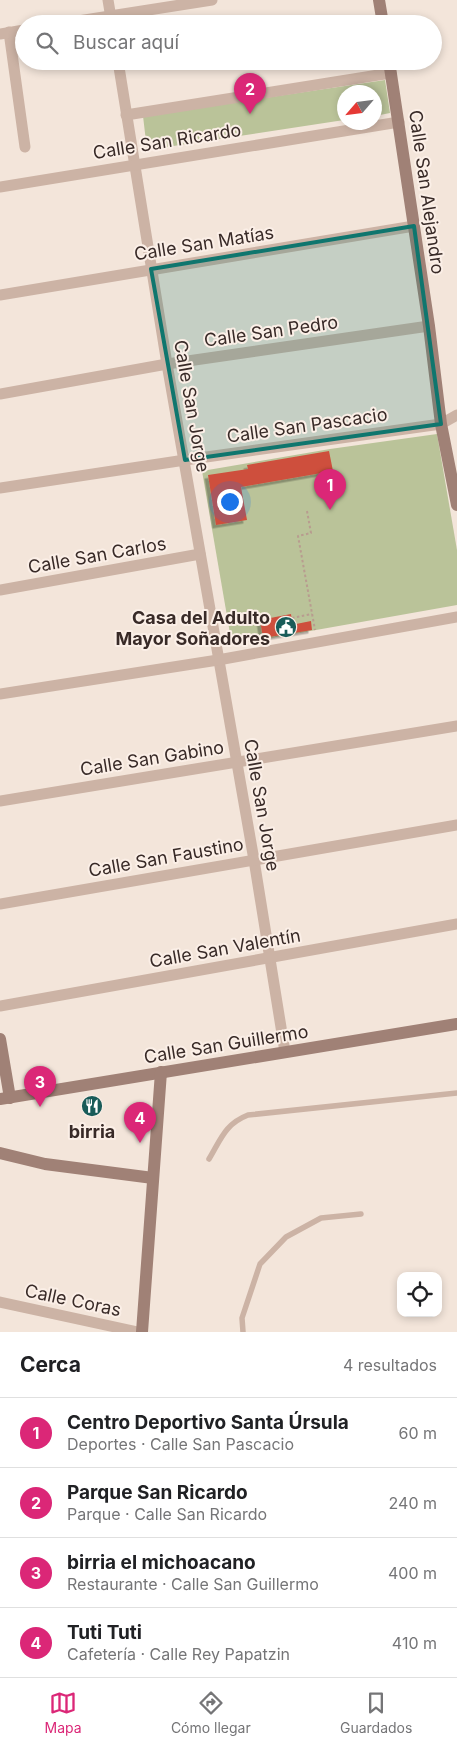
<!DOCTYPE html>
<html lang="es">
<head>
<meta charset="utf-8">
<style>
  body { margin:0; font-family:Inter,sans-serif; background:#f2f2f2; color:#202124 }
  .controls { position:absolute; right:15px; bottom:15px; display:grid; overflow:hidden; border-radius:10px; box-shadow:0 2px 8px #0003 }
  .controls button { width:45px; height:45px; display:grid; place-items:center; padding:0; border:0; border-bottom:1px solid #e0e0e0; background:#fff; color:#202124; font:25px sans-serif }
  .compass { position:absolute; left:337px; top:85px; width:45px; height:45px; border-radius:50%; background:#fff; box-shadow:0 2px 8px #0003; rotate:242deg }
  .you { position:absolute; left:229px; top:501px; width:18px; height:18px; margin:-12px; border:4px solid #fff; border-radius:50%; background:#1a73e8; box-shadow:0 0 0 8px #1a73e833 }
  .badge { display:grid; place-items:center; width:32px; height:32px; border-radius:50%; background:#db2777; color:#fff; font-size:16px; font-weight:700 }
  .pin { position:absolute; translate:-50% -41px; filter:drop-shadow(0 1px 2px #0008) }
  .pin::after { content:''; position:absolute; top:26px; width:18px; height:15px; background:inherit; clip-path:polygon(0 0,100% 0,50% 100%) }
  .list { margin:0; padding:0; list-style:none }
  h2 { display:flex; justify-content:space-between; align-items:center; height:65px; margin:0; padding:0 20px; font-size:21px }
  h2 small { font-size:16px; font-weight:400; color:#757577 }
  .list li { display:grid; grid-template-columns:32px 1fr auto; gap:15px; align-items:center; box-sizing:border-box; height:70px; padding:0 20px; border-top:1px solid #e0e0e0 }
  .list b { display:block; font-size:19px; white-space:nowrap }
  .list p { margin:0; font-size:16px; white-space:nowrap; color:#757577 }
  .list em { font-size:16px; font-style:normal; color:#757577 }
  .icon { flex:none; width:28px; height:28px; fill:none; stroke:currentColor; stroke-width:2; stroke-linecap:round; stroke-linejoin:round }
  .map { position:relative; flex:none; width:457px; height:1332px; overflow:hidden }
  .search { position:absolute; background:#fff; box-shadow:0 2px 8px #0003; left:15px; right:15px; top:15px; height:55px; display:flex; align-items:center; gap:12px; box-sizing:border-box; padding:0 18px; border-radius:28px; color:#757577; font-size:19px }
  .sheet { height:345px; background:#fff }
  nav { display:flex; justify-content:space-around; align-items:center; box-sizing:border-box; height:70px; border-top:1px solid #e0e0e0; background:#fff; font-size:14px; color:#757577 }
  nav a { display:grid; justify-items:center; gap:2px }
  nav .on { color:#db2777 }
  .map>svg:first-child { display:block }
  .green { fill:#bac399 }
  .building { fill:#ce503d; filter:url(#shadow) }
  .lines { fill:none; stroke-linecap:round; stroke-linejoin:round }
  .path { stroke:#b89c8f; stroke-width:2; stroke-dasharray:2.5 2.5; stroke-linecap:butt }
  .lane { stroke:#ccb3a5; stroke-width:5.5 }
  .street { stroke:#ccb3a5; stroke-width:11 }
  .secondary { stroke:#a08176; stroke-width:12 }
  .marked { fill:#0f766e; fill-opacity:0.2; stroke:#0f766e; stroke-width:4; stroke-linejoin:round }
  .labels { text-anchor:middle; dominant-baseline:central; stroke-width:4; stroke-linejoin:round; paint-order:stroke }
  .street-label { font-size:18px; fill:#382a27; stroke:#fbefe7 }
  .poi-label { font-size:18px; font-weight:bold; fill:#382a27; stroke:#fbefe7; text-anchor:end }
</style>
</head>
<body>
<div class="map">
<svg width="457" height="1332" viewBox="0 0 457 1332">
  <defs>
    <filter id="shadow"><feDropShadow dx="-3.5" dy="3.5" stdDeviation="0" flood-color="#0004"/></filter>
  </defs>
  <rect width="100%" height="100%" fill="#f3e5da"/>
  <g class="green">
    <polygon points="385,80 390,113 375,116 374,92 344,92 344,120 147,150 143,116"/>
    <polygon points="437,434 457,550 457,605 232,645 202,471 330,449"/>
  </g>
  <g class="building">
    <polygon points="329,451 333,471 241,487 247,520 216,525 208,475 248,469 247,465"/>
    <polygon points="291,614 292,621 295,621 296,624 311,621 312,630 263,638 260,620"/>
  </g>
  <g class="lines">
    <g class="path">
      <polyline points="307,511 311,533 298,536 315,630"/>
      <polyline points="292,618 312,614"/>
    </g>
    <g class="lane">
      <path d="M209,1159C221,1139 225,1124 248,1115L457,1093"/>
      <polyline points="243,1332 242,1318 260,1264 286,1237 321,1218 361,1214"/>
    </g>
    <g class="street">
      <polyline points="108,0 112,24"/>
      <polyline points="59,24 212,0"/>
      <polyline points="9,32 25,147"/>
      <polyline points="0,34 24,30"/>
      <polyline points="118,61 167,364 254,860 285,1052"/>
      <polyline points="126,115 391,73"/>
      <polyline points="0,187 399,122"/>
      <polyline points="0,295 414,226"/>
      <polyline points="0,394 167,364 429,326"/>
      <polyline points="0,488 185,460 441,424 457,415"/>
      <polyline points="0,590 200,554"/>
      <polyline points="0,694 218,660 457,617"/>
      <polyline points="0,801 457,726"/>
      <polyline points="0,904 457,825"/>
      <polyline points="0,1006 457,924"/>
      <polyline points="0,1302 138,1332"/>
    </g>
    <g class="secondary">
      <polyline points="379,0 383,24"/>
      <polyline points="389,61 429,326 441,424 457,505"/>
      <polyline points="0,1039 10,1098"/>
      <polyline points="0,1099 457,1024"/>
      <polyline points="0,1153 45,1164 153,1178"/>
      <polyline points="142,1332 161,1072"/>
    </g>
  </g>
  <path class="marked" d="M414,226L441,424L185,460L151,269Z"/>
  <defs>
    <g id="civic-disc" transform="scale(1.125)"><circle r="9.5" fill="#195c59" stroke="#fbefe7"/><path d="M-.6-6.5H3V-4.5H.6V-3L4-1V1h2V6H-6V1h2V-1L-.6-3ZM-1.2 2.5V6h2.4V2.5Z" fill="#fff"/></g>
    <g id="restaurant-disc" transform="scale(1.125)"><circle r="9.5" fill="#195c59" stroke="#fbefe7"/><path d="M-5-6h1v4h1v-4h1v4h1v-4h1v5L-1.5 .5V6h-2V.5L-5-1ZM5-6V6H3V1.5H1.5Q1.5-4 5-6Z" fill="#fff"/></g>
  </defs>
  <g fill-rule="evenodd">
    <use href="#civic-disc" x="286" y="627"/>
    <use href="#restaurant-disc" x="92" y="1106"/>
  </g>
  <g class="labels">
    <g class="street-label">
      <text transform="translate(167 141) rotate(-9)">Calle San Ricardo</text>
      <text transform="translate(427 192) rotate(82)">Calle San Alejandro</text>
      <text transform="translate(204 243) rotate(-9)">Calle San Matías</text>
      <text transform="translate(271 331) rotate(-8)">Calle San Pedro</text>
      <text transform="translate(192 406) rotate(80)">Calle San Jorge</text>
      <text transform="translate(307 425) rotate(-8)">Calle San Pascacio</text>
      <text transform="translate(97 555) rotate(-10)">Calle San Carlos</text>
      <text transform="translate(152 758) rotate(-9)">Calle San Gabino</text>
      <text transform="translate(262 805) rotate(80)">Calle San Jorge</text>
      <text transform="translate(166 857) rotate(-10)">Calle San Faustino</text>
      <text transform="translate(225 948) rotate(-10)">Calle San Valentín</text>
      <text transform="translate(226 1044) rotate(-9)">Calle San Guillermo</text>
      <text transform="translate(73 1300) rotate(12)">Calle Coras</text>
    </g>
    <g class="poi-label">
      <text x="270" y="617">Casa del Adulto<tspan x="270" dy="21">Mayor Soñadores</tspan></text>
      <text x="92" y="1131" text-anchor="middle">birria</text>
    </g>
  </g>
</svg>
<div class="controls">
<button><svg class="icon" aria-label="locate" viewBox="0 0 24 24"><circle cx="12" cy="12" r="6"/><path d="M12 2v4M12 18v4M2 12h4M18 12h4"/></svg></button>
</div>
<svg class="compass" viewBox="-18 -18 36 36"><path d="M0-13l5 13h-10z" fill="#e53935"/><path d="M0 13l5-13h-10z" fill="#757577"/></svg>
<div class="you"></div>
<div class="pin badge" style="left:330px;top:510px">1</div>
<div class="pin badge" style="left:250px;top:114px">2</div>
<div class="pin badge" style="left:40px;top:1107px">3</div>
<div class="pin badge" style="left:140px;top:1143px">4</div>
<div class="search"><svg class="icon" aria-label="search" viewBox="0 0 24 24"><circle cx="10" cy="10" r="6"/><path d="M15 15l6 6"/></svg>Buscar aquí</div>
</div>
<section class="sheet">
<h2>Cerca<small>4 resultados</small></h2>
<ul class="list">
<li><span class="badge">1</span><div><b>Centro Deportivo Santa Úrsula</b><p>Deportes · Calle San Pascacio</p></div><em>60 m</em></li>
<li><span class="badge">2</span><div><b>Parque San Ricardo</b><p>Parque · Calle San Ricardo</p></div><em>240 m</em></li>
<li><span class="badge">3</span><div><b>birria el michoacano</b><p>Restaurante · Calle San Guillermo</p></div><em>400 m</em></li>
<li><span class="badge">4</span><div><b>Tuti Tuti</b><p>Cafetería · Calle Rey Papatzin</p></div><em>410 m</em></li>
</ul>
</section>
<nav>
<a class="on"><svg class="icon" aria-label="map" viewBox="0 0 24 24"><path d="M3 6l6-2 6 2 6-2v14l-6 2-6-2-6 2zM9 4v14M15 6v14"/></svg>Mapa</a>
<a><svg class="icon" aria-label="directions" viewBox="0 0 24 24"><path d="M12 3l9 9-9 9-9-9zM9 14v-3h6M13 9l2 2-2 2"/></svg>Cómo llegar</a>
<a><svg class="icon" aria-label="saved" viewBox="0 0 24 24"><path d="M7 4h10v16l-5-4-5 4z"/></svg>Guardados</a>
</nav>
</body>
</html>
